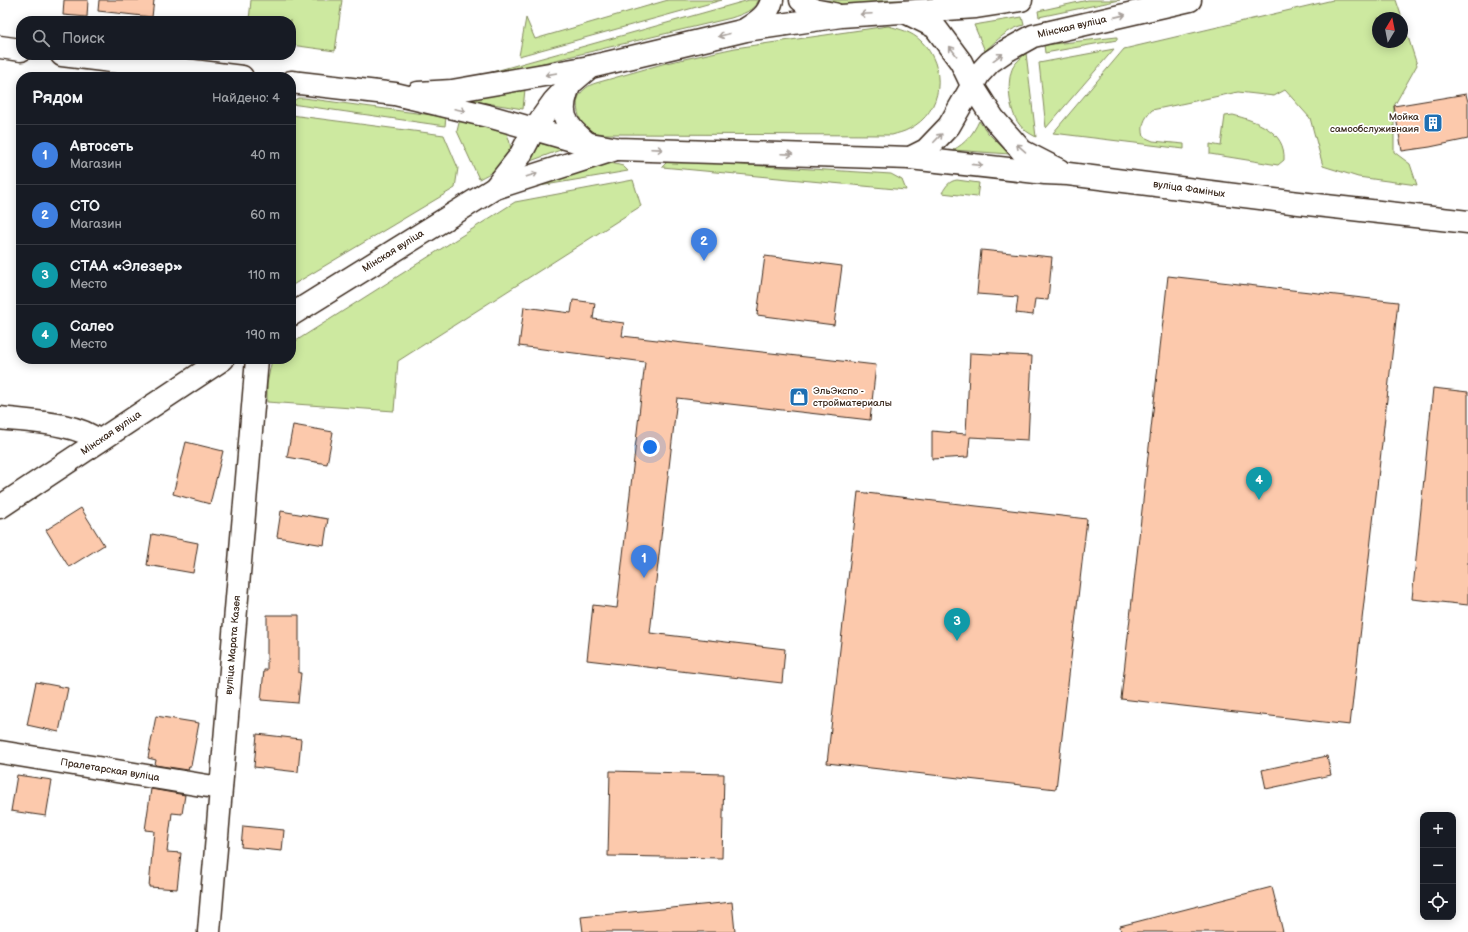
<!DOCTYPE html>
<html lang="ru">
<head>
<meta charset="utf-8">
<style>
  body { margin:0; font-family:"Balsamiq Sans",sans-serif; background:#20242c; color:#f1f3f6 }
  .controls { position:absolute; right:12px; bottom:12px; display:grid; overflow:hidden; border-radius:8px; box-shadow:0 2px 10px #0003 }
  .controls button { width:36px; height:36px; display:grid; place-items:center; padding:0; border:0; border-bottom:1px solid #363941; background:#171b24; color:#f1f3f6; font:20px sans-serif }
  .compass { position:absolute; left:1372px; top:12px; width:36px; height:36px; border-radius:50%; background:#171b24; box-shadow:0 2px 10px #0003; rotate:10deg }
  .you { position:absolute; left:650px; top:447px; width:14px; height:14px; margin:-10px; border:3px solid #fff; border-radius:50%; background:#1a73e8; box-shadow:0 0 0 6px #1a73e833 }
  .badge { display:grid; place-items:center; width:26px; height:26px; border-radius:50%; background:#0b8043; color:#fff; font-size:13px; font-weight:700 }
  .pin { position:absolute; translate:-50% -33px; filter:drop-shadow(0 1px 2px #0008) }
  .pin::after { content:''; position:absolute; top:21px; width:14px; height:12px; background:inherit; clip-path:polygon(0 0,100% 0,50% 100%) }
  .list { margin:0; padding:0; list-style:none }
  h2 { display:flex; justify-content:space-between; align-items:center; height:52px; margin:0; padding:0 16px; font-size:17px }
  h2 small { font-size:13px; font-weight:400; color:#9ea1a6 }
  .list li { display:grid; grid-template-columns:26px 1fr auto; gap:12px; align-items:center; box-sizing:border-box; height:60px; padding:0 16px; border-top:1px solid #363941 }
  .list b { display:block; font-size:15px; white-space:nowrap }
  .list p { margin:0; font-size:13px; white-space:nowrap; color:#9ea1a6 }
  .list em { font-size:13px; font-style:normal; color:#9ea1a6 }
  .icon { flex:none; width:22px; height:22px; fill:none; stroke:currentColor; stroke-width:2; stroke-linecap:round; stroke-linejoin:round }
  .map { position:relative; flex:none; width:1468px; height:932px; overflow:hidden }
  .search { position:absolute; background:#171b24; box-shadow:0 2px 10px #0003; left:16px; top:16px; width:280px; height:44px; display:flex; align-items:center; gap:10px; box-sizing:border-box; padding:0 14px; border-radius:16px; color:#9ea1a6; font-size:15px }
  .panel { position:absolute; background:#171b24; box-shadow:0 2px 10px #0003; left:16px; top:72px; width:280px; height:292px; border-radius:16px }
  .map>svg:first-child { display:block }
  .green { fill:#cde9a0; stroke:#848a5f }
  .building { fill:#fcc9ac; stroke:#3b2a1e }
  .lines { fill:none; stroke-linecap:round; stroke-linejoin:round }
  .street-casing { stroke:#3b2a1e; stroke-width:25 }
  .secondary-casing { stroke:#3b2a1e; stroke-width:25 }
  .primary-casing { stroke:#3b2a1e; stroke-width:25 }
  .street { stroke:#fff; stroke-width:22 }
  .secondary { stroke:#fff; stroke-width:22 }
  .primary { stroke:#fff; stroke-width:22 }
  .oneway { stroke:#a79f9a }
  .labels { text-anchor:middle; dominant-baseline:central; stroke-width:3.5; stroke-linejoin:round; paint-order:stroke }
  .street-label { font-size:10px; fill:#3b2a1e; stroke:#fff }
  .poi-label { font-size:10px; fill:#3b2a1e; stroke:#fff; text-anchor:end }
</style>
</head>
<body>
<div class="map">
<svg width="1468" height="932" viewBox="0 0 1468 932">
  <rect width="100%" height="100%" fill="#fff"/>
  <filter id="ink" filterUnits="userSpaceOnUse"><feTurbulence type="fractalNoise" baseFrequency=".025" numOctaves="2"/><feDisplacementMap in="SourceGraphic" scale="8" xChannelSelector="R" yChannelSelector="G"/><feConvolveMatrix kernelMatrix="1 2 1 2 8 2 1 2 1" color-interpolation-filters="sRGB"/></filter>
  <g filter="url(#ink)">
    <g class="green">
      <polygon points="251,0 342,0 335,51 291,45 291,21 249,21"/>
      <polygon points="668,0 722,0 519,56 526,18 535,39"/>
      <path d="M749,0H759C753,11 743,14 731,18L468,81L467,79Z"/>
      <polygon points="813,0 907,0 838,7"/>
      <polygon points="1088,0 1120,0 1039,17 1038,11"/>
      <path d="M1333,0H1396L1402,18H1378V42H1402V18L1417,65L1394,106V152L1410,164L1417,185L1358,177L1323,166L1310,118L1285,90L1274,96L1238,92L1152,110C1144,119 1141,125 1144,137L1153,141L1184,144V149L1053,133L1124,49Z"/>
      <path d="M1022,17L1024,25C1008,29 997,40 985,51L974,25Z"/>
      <path d="M888,26C900,29 912,32 921,41C947,66 944,112 909,129C904,132 898,133 892,135L605,134C600,133 593,133 589,131C580,125 574,106 579,96C583,89 589,85 596,83L666,63L735,48Z"/>
      <polygon points="1117,37 1117,40 1045,53 1044,45"/>
      <polygon points="1114,49 1046,128 1039,63"/>
      <path d="M1026,53L1036,137C1029,133 1023,130 1019,124C1009,111 1006,81 1013,67C1016,62 1022,57 1026,53Z"/>
      <polygon points="525,89 523,109 468,100"/>
      <polygon points="298,98 304,98 446,117 445,126 291,104 291,102"/>
      <polygon points="291,115 444,135 458,168 455,188 291,286"/>
      <path d="M1233,115C1256,121 1286,131 1284,160L1278,165L1210,154V144L1221,146L1225,116Z"/>
      <path d="M460,119L505,130C520,159 502,167 479,179L457,131Z"/>
      <path d="M979,121L988,133L1009,154L953,150C966,143 973,134 979,121Z"/>
      <polygon points="539,143 563,149 528,162"/>
      <polygon points="683,161 891,174 902,180 906,190 662,167 667,162"/>
      <polygon points="607,162 623,166 628,171 522,189"/>
      <polygon points="633,180 641,206 398,361 394,411 267,402 267,384 272,359 291,359 291,344 515,202"/>
      <path d="M957,180L979,183L977,197L942,193C946,186 949,181 957,180Z"/>
    </g>
    <g class="building">
      <polygon points="64,0 88,0 87,17 63,15"/>
      <polygon points="99,0 154,0 152,17 98,11"/>
      <polygon points="1466,94 1468,102 1468,139 1430,147 1402,151 1394,106"/>
      <polygon points="981,250 1052,257 1048,300 1035,299 1033,315 1016,313 1018,297 977,294"/>
      <polygon points="765,256 842,266 834,325 757,315"/>
      <polygon points="1168,276 1398,302 1350,725 1121,699"/>
      <polygon points="573,300 595,303 593,319 624,323 622,336 876,365 870,420 677,398 650,633 785,649 782,683 587,660 593,605 617,608 645,362 519,346 524,307 571,313"/>
      <polygon points="970,353 1032,356 1028,440 970,437 968,457 932,459 932,431 966,434"/>
      <polygon points="1433,388 1468,392 1468,605 1412,599"/>
      <polygon points="293,425 333,432 327,464 287,457"/>
      <polygon points="186,442 223,451 210,504 173,494"/>
      <polygon points="858,492 1087,519 1056,789 827,763"/>
      <polygon points="81,508 104,545 69,567 46,530"/>
      <polygon points="281,511 328,519 324,545 277,537"/>
      <polygon points="152,534 198,543 193,573 147,565"/>
      <polygon points="267,615 299,615 299,673 301,673 298,703 261,700 264,670 267,670"/>
      <polygon points="36,682 68,688 59,732 27,725"/>
      <polygon points="156,716 199,723 191,766 189,766 188,770 155,765 156,760 148,758"/>
      <polygon points="257,734 301,739 298,772 254,767"/>
      <polygon points="1327,756 1331,775 1266,789 1262,770"/>
      <polygon points="610,771 724,774 722,858 608,856"/>
      <polygon points="17,775 52,780 46,816 11,811"/>
      <polygon points="151,789 185,795 182,814 172,813 167,852 181,853 177,889 149,887 154,831 145,830"/>
      <polygon points="243,826 284,830 282,851 241,847"/>
      <polygon points="1272,887 1283,932 1121,932 1120,926"/>
      <polygon points="732,902 735,932 583,932 581,917"/>
    </g>
    <g class="lines">
      <g class="street-casing">
        <g id="street">
          <path d="M0,418C30,422 76,422 99,441"/>
          <polyline points="0,752 220,788"/>
        </g>
      </g>
      <g class="secondary-casing">
        <g id="secondary">
          <polyline points="0,47 21,50"/>
          <polyline points="62,55 242,77"/>
          <polyline points="291,82 395,94 488,116 534,129"/>
          <polyline points="972,85 993,118 1022,151 1059,170"/>
          <polyline points="418,93 452,91 590,67"/>
          <polyline points="910,158 1045,173 1068,174 1299,203 1468,222"/>
          <polyline points="209,932 257,359"/>
        </g>
      </g>
      <g class="primary-casing">
        <g id="primary">
          <polyline points="801,0 813,10 834,14"/>
          <polyline points="905,12 935,27 961,62 972,85"/>
          <path d="M746,29C759,21 768,15 772,0"/>
          <path d="M570,84C558,112 563,124 587,143"/>
          <polyline points="534,129 579,142 618,149 910,158 926,150 949,126 979,74 990,62 1006,51 1033,36 1190,0"/>
          <polyline points="495,188 520,156 534,129 554,101 570,84 590,67 746,30 841,16 976,7 1021,0"/>
          <polyline points="291,315 495,188 613,150"/>
          <polyline points="0,507 223,359"/>
        </g>
      </g>
      <use href="#street" class="street"/>
      <use href="#secondary" class="secondary"/>
      <use href="#primary" class="primary"/>
    </g>
    <defs><path id="oneway-shaft" d="M-6 0H5M1.5-3L5.5 0L1.5 3" fill="none" stroke-width="1.6" stroke-linecap="round" stroke-linejoin="round"/></defs>
    <g class="oneway">
      <use href="#oneway-shaft" transform="translate(866 14) rotate(177)"/>
      <use href="#oneway-shaft" transform="translate(1120 16) rotate(-13)"/>
      <use href="#oneway-shaft" transform="translate(724 35) rotate(166)"/>
      <use href="#oneway-shaft" transform="translate(953 51) rotate(-127)"/>
      <use href="#oneway-shaft" transform="translate(998 57) rotate(-36)"/>
      <use href="#oneway-shaft" transform="translate(551 74) rotate(170)"/>
      <use href="#oneway-shaft" transform="translate(460 110) rotate(12)"/>
      <use href="#oneway-shaft" transform="translate(938 138) rotate(-46)"/>
      <use href="#oneway-shaft" transform="translate(1021 148) rotate(-139)"/>
      <use href="#oneway-shaft" transform="translate(657 149) rotate(2)"/>
      <use href="#oneway-shaft" transform="translate(787 154) rotate(2)"/>
      <use href="#oneway-shaft" transform="translate(977 165) rotate(6)"/>
      <use href="#oneway-shaft" transform="translate(532 175) rotate(-18)"/>
    </g>
  </g>
  <defs>
    <g id="building-square" transform="scale(1)"><rect x="-9" y="-9" width="18" height="18" rx="4" fill="#1f6fb2" stroke="#fff"/><path d="M-4-6H4V6H1V3H-1V6H-4ZM-2.5-4.3h1.7v1.8h-1.7ZM.8-4.3h1.7v1.8H.8ZM-2.5-1h1.7V.8h-1.7ZM.8-1h1.7V.8H.8Z" fill="#fff"/></g>
    <g id="shop-square" transform="scale(1)"><rect x="-9" y="-9" width="18" height="18" rx="4" fill="#1f6fb2" stroke="#fff"/><path d="M-5-2.5h2.3a2.7 3.5 0 0 1 5.4 0H5L5.5 6h-11ZM-1.5-2.5h3a1.5 2.3 0 0 0-3 0Z" fill="#fff"/></g>
  </defs>
  <g fill-rule="evenodd">
    <use href="#building-square" x="1433" y="123"/>
    <use href="#shop-square" x="799" y="397"/>
  </g>
  <g class="labels">
    <g class="street-label">
      <text transform="translate(1072 27) rotate(-13)">Мінская вуліца</text>
      <text transform="translate(1189 189) rotate(8)">вуліца Фаміных</text>
      <text transform="translate(393 251) rotate(-32)">Мінская вуліца</text>
      <text transform="translate(111 433) rotate(-34)">Мінская вуліца</text>
      <text transform="translate(233 645) rotate(-85)">вуліца Марата Казея</text>
      <text transform="translate(110 770) rotate(9)">Пралетарская вуліца</text>
    </g>
    <g class="poi-label">
      <text x="1419" y="117">Мойка<tspan x="1419" dy="12">самообслуживнаия</tspan></text>
      <text x="813" y="391" text-anchor="start">ЭльЭкспо -<tspan x="813" dy="12">стройматериалы</tspan></text>
    </g>
  </g>
</svg>
<div class="controls">
<button>+</button>
<button>−</button>
<button><svg class="icon" aria-label="locate" viewBox="0 0 24 24"><circle cx="12" cy="12" r="6"/><path d="M12 2v4M12 18v4M2 12h4M18 12h4"/></svg></button>
</div>
<svg class="compass" viewBox="-18 -18 36 36"><path d="M0-13l5 13h-10z" fill="#e53935"/><path d="M0 13l5-13h-10z" fill="#9ea1a6"/></svg>
<div class="you"></div>
<div class="pin badge" style="left:644px;top:578px;background:#3f7fe0">1</div>
<div class="pin badge" style="left:704px;top:261px;background:#3f7fe0">2</div>
<div class="pin badge" style="left:957px;top:641px;background:#0f9aa8">3</div>
<div class="pin badge" style="left:1259px;top:500px;background:#0f9aa8">4</div>
<div class="search"><svg class="icon" aria-label="search" viewBox="0 0 24 24"><circle cx="10" cy="10" r="6"/><path d="M15 15l6 6"/></svg>Поиск</div>
<section class="panel">
<h2>Рядом<small>Найдено: 4</small></h2>
<ul class="list">
<li><span class="badge" style="background:#3f7fe0">1</span><div><b>Автосеть</b><p>Магазин</p></div><em>40 m</em></li>
<li><span class="badge" style="background:#3f7fe0">2</span><div><b>СТО</b><p>Магазин</p></div><em>60 m</em></li>
<li><span class="badge" style="background:#0f9aa8">3</span><div><b>СТАА «Элезер»</b><p>Место</p></div><em>110 m</em></li>
<li><span class="badge" style="background:#0f9aa8">4</span><div><b>Салео</b><p>Место</p></div><em>190 m</em></li>
</ul>
</section>
</div>
</body>
</html>
